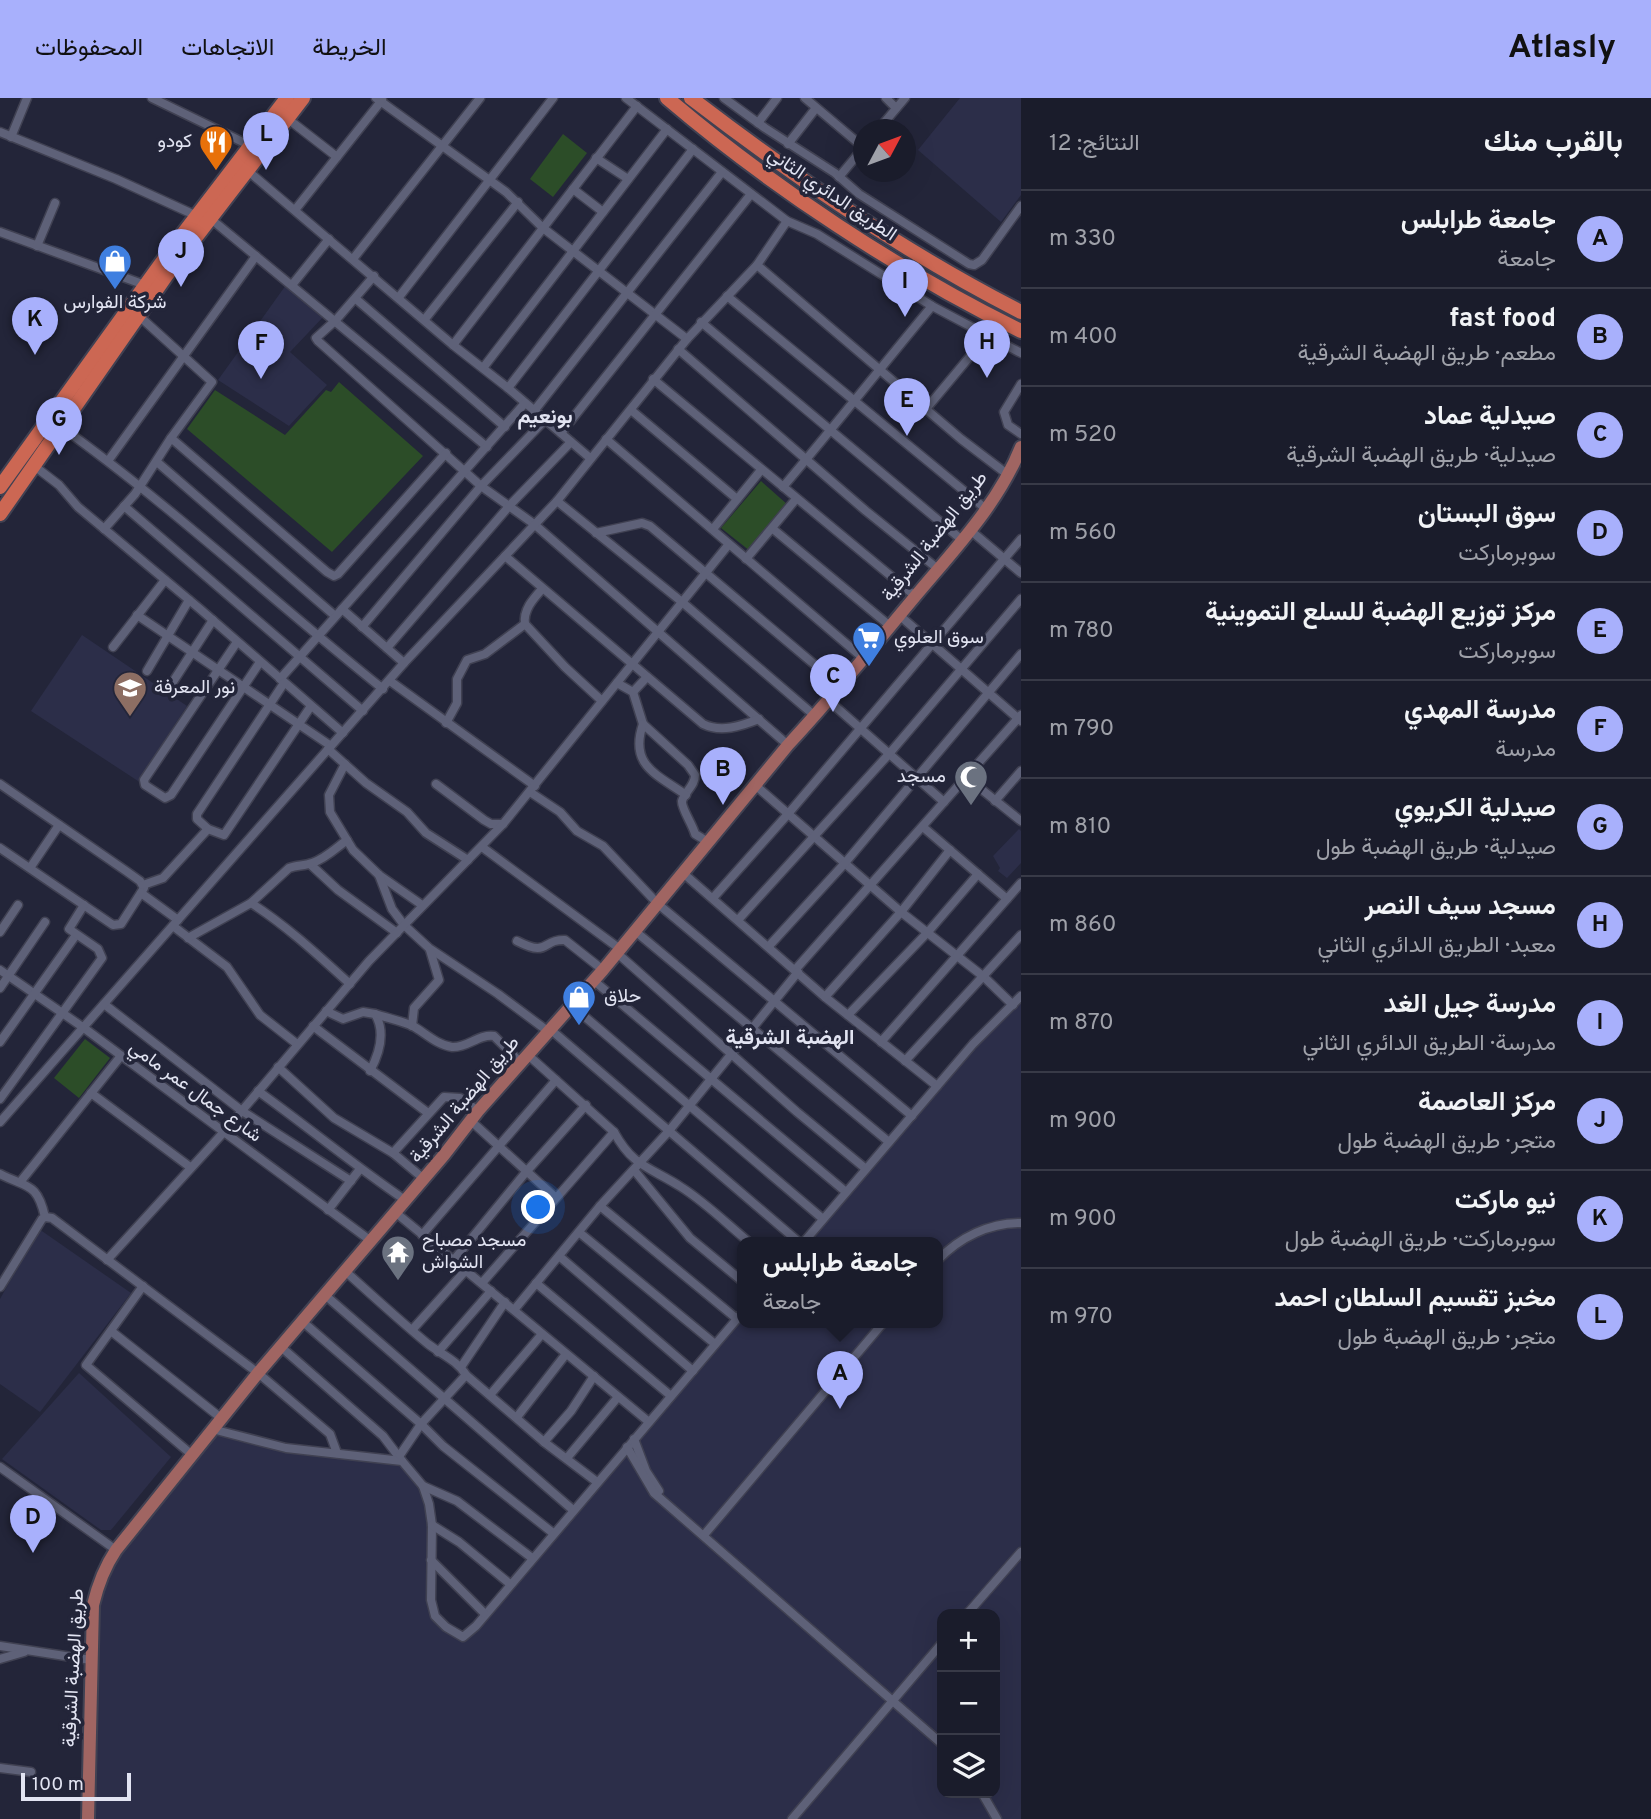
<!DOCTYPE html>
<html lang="ar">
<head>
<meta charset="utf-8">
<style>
  body { margin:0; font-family:Overpass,Vazirmatn,sans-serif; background:#272937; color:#f1f3f6; direction:rtl }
  .controls { position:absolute; right:21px; bottom:21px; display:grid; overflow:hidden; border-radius:14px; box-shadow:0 7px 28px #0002 }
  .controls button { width:63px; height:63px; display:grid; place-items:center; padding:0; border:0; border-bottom:2px solid #383a47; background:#1a1c2b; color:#f1f3f6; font:35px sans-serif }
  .compass { position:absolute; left:853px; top:21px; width:63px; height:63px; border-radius:50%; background:#1a1c2b; box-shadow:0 7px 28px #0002; rotate:49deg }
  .scale { position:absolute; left:21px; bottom:18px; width:110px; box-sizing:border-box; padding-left:7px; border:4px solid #e2e4f2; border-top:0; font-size:19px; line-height:24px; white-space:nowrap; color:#e2e4f2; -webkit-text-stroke:5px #232539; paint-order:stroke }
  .you { position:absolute; left:539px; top:1110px; width:24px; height:24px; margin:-18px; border:5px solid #fff; border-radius:50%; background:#1a73e8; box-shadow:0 0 0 10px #1a73e833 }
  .badge { display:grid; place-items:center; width:46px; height:46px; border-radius:50%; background:#a8b0fc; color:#111; font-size:23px; font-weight:700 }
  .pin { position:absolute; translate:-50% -58px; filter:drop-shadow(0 2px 4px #0008) }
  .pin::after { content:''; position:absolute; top:37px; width:24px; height:21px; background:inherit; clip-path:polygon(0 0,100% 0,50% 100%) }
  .popup { position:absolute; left:737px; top:1139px; width:206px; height:91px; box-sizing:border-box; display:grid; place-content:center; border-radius:14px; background:#1a1c2b; filter:drop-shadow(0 2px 5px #0005); font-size:23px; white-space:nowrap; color:#9fa1a9 }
  .popup b { font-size:26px; color:#f1f3f6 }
  .popup::after { content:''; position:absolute; left:50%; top:100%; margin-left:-14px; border:14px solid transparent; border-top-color:#1a1c2b }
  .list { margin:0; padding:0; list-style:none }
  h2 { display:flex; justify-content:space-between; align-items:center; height:91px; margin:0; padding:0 28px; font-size:30px }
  h2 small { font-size:23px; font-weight:400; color:#9fa1a9 }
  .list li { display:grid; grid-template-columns:46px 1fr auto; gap:21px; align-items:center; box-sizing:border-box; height:98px; padding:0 28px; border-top:2px solid #383a47 }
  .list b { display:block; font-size:26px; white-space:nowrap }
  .list p { margin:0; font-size:23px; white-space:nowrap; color:#9fa1a9 }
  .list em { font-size:23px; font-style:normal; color:#9fa1a9 }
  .icon { flex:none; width:38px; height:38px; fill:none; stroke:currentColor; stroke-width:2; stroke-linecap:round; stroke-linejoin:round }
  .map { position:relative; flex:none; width:1021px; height:1721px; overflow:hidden; direction:ltr }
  header { display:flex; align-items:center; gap:42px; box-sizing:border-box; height:98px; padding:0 35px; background:#a8b0fc; color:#111 }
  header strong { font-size:33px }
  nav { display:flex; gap:38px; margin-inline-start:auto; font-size:24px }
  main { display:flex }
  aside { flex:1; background:#1a1c2b }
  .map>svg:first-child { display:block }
  .built { fill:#2c2e49; fill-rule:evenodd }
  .park { fill:#2c4d28 }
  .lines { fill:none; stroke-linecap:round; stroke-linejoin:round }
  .street-casing { stroke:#404152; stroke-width:11 }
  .primary-casing { stroke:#404152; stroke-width:16 }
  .highway-casing { stroke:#404152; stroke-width:18 }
  .street { stroke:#5e6178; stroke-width:8 }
  .primary { stroke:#a06562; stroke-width:12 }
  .highway { stroke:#cc6753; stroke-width:14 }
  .labels { text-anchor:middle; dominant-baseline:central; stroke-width:7; stroke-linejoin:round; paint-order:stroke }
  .poi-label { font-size:19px; fill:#e2e4f2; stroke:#232539; text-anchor:start }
  .street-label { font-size:19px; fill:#e2e4f2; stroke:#232539 }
  .neighbourhood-label { font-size:21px; font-weight:bold; fill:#e2e4f2; stroke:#232539 }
</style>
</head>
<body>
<header>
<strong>Atlasly</strong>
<nav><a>الخريطة</a><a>الاتجاهات</a><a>المحفوظات</a></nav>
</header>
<main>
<aside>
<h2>بالقرب منك<small>النتائج: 12</small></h2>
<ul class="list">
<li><span class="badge">A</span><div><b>جامعة طرابلس</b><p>جامعة</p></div><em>330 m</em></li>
<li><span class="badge">B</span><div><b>fast food</b><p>مطعم · طريق الهضبة الشرقية</p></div><em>400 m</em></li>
<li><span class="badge">C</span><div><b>صيدلية عماد</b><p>صيدلية · طريق الهضبة الشرقية</p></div><em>520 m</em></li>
<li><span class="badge">D</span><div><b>سوق البستان</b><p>سوبرماركت</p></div><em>560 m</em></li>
<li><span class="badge">E</span><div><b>مركز توزيع الهضبة للسلع التموينية</b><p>سوبرماركت</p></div><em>780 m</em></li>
<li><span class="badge">F</span><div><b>مدرسة المهدي</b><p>مدرسة</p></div><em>790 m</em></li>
<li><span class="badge">G</span><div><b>صيدلية الكريوي</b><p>صيدلية · طريق الهضبة طول</p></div><em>810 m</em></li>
<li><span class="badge">H</span><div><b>مسجد سيف النصر</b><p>معبد · الطريق الدائري الثاني</p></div><em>860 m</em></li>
<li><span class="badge">I</span><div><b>مدرسة جيل الغد</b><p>مدرسة · الطريق الدائري الثاني</p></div><em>870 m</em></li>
<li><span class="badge">J</span><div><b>مركز العاصمة</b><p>متجر · طريق الهضبة طول</p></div><em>900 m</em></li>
<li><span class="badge">K</span><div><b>نيو ماركت</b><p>سوبرماركت · طريق الهضبة طول</p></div><em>900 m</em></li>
<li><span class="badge">L</span><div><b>مخبز تقسيم السلطان احمد</b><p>متجر · طريق الهضبة طول</p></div><em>970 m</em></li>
</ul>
</aside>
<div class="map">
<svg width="1021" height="1721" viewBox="0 0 1021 1721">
  <rect width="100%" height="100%" fill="#232539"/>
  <g class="built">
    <polygon points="960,0 1021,0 1021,97 1001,124 918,52"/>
    <polygon points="286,187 325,217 290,254 327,287 289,328 218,282"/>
    <polygon points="82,537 187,608 138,683 31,613"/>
    <polygon points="1019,731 1021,733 1021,765 1007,780 998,773 1000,770 993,758"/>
    <path d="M1021,898V1721H88L98,1484L212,1331L242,1340L402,1363L411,1372L429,1406L435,1518L463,1539L742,1215V1225H938V1145H803ZM942,1516H995V1695H942Z"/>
    <polygon points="39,1131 131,1195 40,1314 0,1286 0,1201"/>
    <polygon points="79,1275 171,1359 111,1432 101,1432 2,1361"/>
  </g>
  <g class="park">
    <polygon points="563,36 587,55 553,99 530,81"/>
    <polygon points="339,284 423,358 332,454 187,331 215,292 285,337 326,292 331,294"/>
    <polygon points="761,383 788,407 750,453 721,430"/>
    <polygon points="85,941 110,960 79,1000 54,980"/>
  </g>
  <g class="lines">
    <g class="street-casing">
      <g id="street">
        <polyline points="152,0 253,49"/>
        <polyline points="376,0 506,94 543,130 687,241"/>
        <polyline points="626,0 787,123 817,136 932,208 1021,255"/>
        <polyline points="724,0 765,30 835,75 859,96 969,166 974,167 982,162 1021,108"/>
        <polyline points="805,0 863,49"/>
        <polyline points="886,0 896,10"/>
        <polyline points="288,21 337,59"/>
        <polyline points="758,25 777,0"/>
        <polyline points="878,32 905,0"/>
        <polyline points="0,34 116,81 197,118"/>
        <polyline points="11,39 27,0"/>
        <polyline points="788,46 816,10"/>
        <polyline points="596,60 628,81"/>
        <polyline points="248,73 453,247 508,290 590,360"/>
        <polyline points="839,79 864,49"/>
        <polyline points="573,91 603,114"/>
        <polyline points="295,112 382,2"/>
        <polyline points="211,121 487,349"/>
        <polyline points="0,134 145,187"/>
        <polyline points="37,148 55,105"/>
        <polyline points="353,161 480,0"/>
        <polyline points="757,167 961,341 1007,376"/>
        <polyline points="374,178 336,222 316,240 318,243 481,388 534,426 788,647"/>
        <polyline points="292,187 329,141"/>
        <polyline points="727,198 986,411"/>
        <polyline points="399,199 553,0"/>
        <polyline points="356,201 505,329"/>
        <polyline points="425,221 518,104"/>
        <polyline points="701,224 962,442"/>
        <polyline points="453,247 637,8"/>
        <polyline points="678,251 866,413 938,471"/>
        <polyline points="483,270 667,31"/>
        <polyline points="653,281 915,498"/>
        <polyline points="1021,286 1004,314 1008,327 1021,336"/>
        <polyline points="508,290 693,51"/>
        <polyline points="926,311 987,238"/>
        <polyline points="631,312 737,401"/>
        <polyline points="534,313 722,74"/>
        <path d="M60,328C173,409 274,504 383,591"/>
        <polyline points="561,335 751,96"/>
        <polyline points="171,340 327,474 334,478 338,476 446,355"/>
        <polyline points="606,341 863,560"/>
        <polyline points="108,363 256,158"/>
        <polyline points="157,364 334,517"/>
        <polyline points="33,367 59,387 78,409 200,511 343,635"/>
        <path d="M783,389C834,329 882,268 932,208"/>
        <polyline points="557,403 682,504 815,618"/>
        <polyline points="124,408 363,613"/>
        <polyline points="104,431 135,396 171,340 212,284 138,217"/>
        <polyline points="713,431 761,372"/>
        <polyline points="773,431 890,528"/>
        <polyline points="970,432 1021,475"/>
        <polyline points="596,435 642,425 650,428 840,588"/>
        <path d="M505,458L703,626C721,635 741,628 759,621"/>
        <polyline points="746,461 796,401"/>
        <path d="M542,491C533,501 523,512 525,526L565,569L602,603"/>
        <polyline points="342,511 404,565"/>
        <polyline points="137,517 331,648"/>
        <polyline points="899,517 1021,623"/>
        <polyline points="362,529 481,388 545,322"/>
        <polyline points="237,544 144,682 145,687 165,700 171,697 260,564"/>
        <polyline points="113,549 165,482"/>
        <polyline points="387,550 510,407 571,344"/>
        <polyline points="147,573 189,502"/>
        <polyline points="280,581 525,305"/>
        <polyline points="390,583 535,688"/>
        <polyline points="284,585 197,716 197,721 208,731 224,737 311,608"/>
        <path d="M617,585L633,594L643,626L688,667L695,677C695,688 685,693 682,703C681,710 693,727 695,736L708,744"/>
        <polyline points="169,590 213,522"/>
        <polyline points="633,594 647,579"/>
        <polyline points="828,602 944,704"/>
        <polyline points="446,625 457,605 457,581 467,562 485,556 525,526"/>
        <path d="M643,626C629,667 656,676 686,697"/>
        <polyline points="328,651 366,685 407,714 426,735 468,762"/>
        <polyline points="345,666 329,697 330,714 353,752 379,777 422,807"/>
        <polyline points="966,679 1021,723"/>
        <polyline points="0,686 126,773 140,783 144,790 121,826 113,827 0,750"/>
        <polyline points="436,686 484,722 491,726 503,726"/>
        <polyline points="755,687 901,814 984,879 1013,907"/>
        <polyline points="530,694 560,714 577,733 603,748 658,806 912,1018"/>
        <polyline points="995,703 1021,673"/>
        <polyline points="923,729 1007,801"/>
        <polyline points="482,749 620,851"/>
        <polyline points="310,766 338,792 397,835"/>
        <polyline points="30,770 59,727"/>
        <polyline points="683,775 825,899 937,988"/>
        <polyline points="379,777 392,811 404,827 429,850 498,896 549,934"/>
        <polyline points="143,787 163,780 208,731"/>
        <polyline points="141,795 178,822"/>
        <polyline points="713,800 788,716 1021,441"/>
        <path d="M251,805L289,770C297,767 304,768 312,765C325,761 336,750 347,742"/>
        <polyline points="738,822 889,656 1021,501"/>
        <polyline points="173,828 227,869 260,917 297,946"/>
        <polyline points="635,833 889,1044"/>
        <polyline points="0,834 18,807"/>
        <path d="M188,840L251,805C287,828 319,858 350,886"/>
        <path d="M517,843C550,860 541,841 565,842L603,872"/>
        <polyline points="769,848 845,765 1021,556"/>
        <polyline points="617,855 797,1014 866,1071"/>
        <polyline points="0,872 84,930 371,1143"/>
        <polyline points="795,872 1021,617"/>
        <polyline points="593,882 846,1094"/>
        <polyline points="0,890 45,824"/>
        <polyline points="825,899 901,814 950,752"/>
        <polyline points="104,906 242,1013 351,1083"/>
        <polyline points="571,907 823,1121"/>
        <path d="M326,913L343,921L363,914L375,916C386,934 379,956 370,973"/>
        <path d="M375,916C387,920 402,923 413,928C425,935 437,947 452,949C468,950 478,936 494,938L521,965"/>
        <polyline points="848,917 928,834 978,776"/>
        <polyline points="313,928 428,1015"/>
        <polyline points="412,928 414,910 439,882 430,852"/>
        <polyline points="550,931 800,1145"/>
        <polyline points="0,944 76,837"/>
        <polyline points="881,944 1021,785"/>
        <polyline points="905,963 1021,837"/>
        <polyline points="278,969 334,1020 393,1055 424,1081"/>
        <path d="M258,993C308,1029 355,1068 405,1102"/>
        <polyline points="91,995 190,1069"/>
        <polyline points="0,1001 102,860 98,851 69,831 84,807"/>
        <polyline points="471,1023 555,1099"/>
        <polyline points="0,1024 404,565 557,403 687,241 757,167 787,123"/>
        <path d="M614,1034C633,1069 650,1069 681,1089C705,1104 727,1126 750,1145"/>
        <polyline points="393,1055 444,999 460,1000 478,1013"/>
        <polyline points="634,1072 690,1140 742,1183"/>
        <path d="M0,1076C27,1090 37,1084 45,1119"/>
        <polyline points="21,1083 120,959"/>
        <polyline points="600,1108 737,1221"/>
        <polyline points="328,1112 360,1071"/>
        <polyline points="395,1114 649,1324"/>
        <polyline points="580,1135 715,1246"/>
        <polyline points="422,1137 556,982"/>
        <polyline points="803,1145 973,946 1021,898"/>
        <polyline points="559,1158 693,1273"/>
        <polyline points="107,1162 223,1035 369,863 503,726 729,446"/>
        <path d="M938,1162C960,1139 989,1125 1021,1125"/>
        <polyline points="453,1163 526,1074 586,1007"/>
        <path d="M345,1173C373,1198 400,1223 428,1246C441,1256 458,1263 466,1277L544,1344L597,1384"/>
        <polyline points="482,1185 614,1034 528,957"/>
        <polyline points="536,1185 671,1298"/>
        <polyline points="143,1188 86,1267 191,1356"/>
        <polyline points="0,1189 42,1121 45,1119 52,1120 258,1275 330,1336 337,1355"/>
        <polyline points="325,1197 573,1412"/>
        <polyline points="514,1212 600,1108 668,1034 798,874"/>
        <polyline points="303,1224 421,1326 443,1348 553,1435"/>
        <polyline points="412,1232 466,1172"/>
        <polyline points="111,1233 221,1320"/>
        <polyline points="281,1249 383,1338 402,1363"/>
        <polyline points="438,1254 491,1193"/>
        <polyline points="461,1269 505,1204"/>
        <polyline points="490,1297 542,1236"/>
        <polyline points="517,1319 566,1256"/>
        <polyline points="212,1331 286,1350 402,1363 423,1388 429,1406 432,1427 431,1502 435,1518 446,1529 463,1539 476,1528 742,1215"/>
        <polyline points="634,1341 646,1373 659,1393"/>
        <polyline points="544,1344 571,1313 594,1278"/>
        <polyline points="627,1349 654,1395 942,1646"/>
        <polyline points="400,1357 421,1326 466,1277"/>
        <polyline points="567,1360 618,1299"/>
        <polyline points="0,1369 116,1452"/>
        <polyline points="423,1388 457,1403 532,1460"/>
        <polyline points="432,1427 459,1444 510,1486"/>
        <polyline points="704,1437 883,1225"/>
        <polyline points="431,1462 484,1515"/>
        <polyline points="967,1516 1021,1454"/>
        <polyline points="0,1548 91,1562"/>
        <polyline points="0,1561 24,1554"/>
        <polyline points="0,1670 31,1674"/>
        <polyline points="982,1695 997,1721"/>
        <polyline points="792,1721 942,1545"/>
      </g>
    </g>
    <g class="primary-casing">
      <path id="primary" d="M88,1721L93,1507C98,1486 104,1470 116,1452L258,1275L444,1057L478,1013L603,872L788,647C832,600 872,550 913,501C952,454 998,407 1021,349"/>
    </g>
    <g class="highway-casing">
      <g id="highway">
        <path d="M667,0C769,87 900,174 1021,233"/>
        <path d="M691,0C795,80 904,154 1021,214"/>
        <polyline points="0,389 173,149 287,0"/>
        <polyline points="0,416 166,178 303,0"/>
      </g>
    </g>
    <use href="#street" class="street"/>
    <use href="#primary" class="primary"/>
    <use href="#highway" class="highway"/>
  </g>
  <defs>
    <g id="restaurant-pin" transform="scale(1.75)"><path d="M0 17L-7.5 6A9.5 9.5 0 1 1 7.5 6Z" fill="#e8710a" stroke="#232539"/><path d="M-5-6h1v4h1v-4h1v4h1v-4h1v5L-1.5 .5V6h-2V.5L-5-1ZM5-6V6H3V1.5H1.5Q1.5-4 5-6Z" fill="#fff"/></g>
    <g id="shop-pin" transform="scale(1.75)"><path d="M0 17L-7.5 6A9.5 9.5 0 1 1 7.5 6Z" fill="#3f7fe0" stroke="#232539"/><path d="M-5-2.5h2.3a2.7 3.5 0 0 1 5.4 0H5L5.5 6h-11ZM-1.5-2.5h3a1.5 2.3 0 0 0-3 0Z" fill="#fff"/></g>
    <g id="supermarket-pin" transform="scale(1.75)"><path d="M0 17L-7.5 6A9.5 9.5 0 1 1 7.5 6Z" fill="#3f7fe0" stroke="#232539"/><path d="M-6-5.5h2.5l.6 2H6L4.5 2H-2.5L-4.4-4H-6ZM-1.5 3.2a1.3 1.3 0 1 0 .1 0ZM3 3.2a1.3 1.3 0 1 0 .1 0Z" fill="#fff"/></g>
    <g id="school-pin" transform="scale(1.75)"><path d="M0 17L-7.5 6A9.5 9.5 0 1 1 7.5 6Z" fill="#8d6e63" stroke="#232539"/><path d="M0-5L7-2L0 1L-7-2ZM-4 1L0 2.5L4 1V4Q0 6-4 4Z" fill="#fff"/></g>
    <g id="mosque-pin" transform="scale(1.75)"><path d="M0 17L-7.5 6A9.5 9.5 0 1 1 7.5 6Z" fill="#6b7280" stroke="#232539"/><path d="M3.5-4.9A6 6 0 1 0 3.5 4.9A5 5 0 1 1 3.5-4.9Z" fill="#fff"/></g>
    <g id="temple-pin" transform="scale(1.75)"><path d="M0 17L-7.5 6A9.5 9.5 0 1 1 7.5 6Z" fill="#6b7280" stroke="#232539"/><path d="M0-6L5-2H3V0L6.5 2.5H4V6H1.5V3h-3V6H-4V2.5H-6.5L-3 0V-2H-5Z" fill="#fff"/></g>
  </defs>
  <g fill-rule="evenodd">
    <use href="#restaurant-pin" x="216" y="44"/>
    <use href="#shop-pin" x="115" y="163"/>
    <use href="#supermarket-pin" x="869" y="540"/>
    <use href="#school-pin" x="130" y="590"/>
    <use href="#mosque-pin" x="971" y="679"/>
    <use href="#shop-pin" x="579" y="899"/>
    <use href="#temple-pin" x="398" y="1154"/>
  </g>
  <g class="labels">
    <g class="poi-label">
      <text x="192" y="44" text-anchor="end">كودو</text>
      <text x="115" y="205" text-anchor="middle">شركة الفوارس</text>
      <text x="894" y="540">سوق العلوي</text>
      <text x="154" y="590">نور المعرفة</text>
      <text x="946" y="679" text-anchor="end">مسجد</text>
      <text x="604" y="899">حلاق</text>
      <text x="422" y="1143">مسجد مصباح<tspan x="422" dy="22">الشواش</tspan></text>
    </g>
    <g class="street-label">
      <text transform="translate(832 97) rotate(34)">الطريق الدائري الثاني</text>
      <text transform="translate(935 439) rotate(-52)">طريق الهضبة الشرقية</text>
      <text transform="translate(195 994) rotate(36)">شارع جمال عمر مامي</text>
      <text transform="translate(465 1002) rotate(-50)">طريق الهضبة الشرقية</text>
      <text transform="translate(74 1570) rotate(-87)">طريق الهضبة الشرقية</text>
    </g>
    <g class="neighbourhood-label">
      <text x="545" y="319">بونعيم</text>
      <text x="790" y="940">الهضبة الشرقية</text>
    </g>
  </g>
</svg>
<div class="controls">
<button>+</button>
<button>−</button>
<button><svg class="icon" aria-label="layers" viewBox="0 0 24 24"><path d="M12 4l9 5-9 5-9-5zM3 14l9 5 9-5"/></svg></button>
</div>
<svg class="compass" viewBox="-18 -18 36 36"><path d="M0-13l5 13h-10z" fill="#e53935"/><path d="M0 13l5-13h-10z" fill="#9fa1a9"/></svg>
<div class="scale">100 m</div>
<div class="you"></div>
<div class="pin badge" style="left:840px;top:1311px">A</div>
<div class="popup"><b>جامعة طرابلس</b>جامعة</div>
<div class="pin badge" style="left:723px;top:707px">B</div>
<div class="pin badge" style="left:833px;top:614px">C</div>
<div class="pin badge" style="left:33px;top:1455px">D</div>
<div class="pin badge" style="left:907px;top:338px">E</div>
<div class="pin badge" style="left:261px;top:281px">F</div>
<div class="pin badge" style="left:59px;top:357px">G</div>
<div class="pin badge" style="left:987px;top:280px">H</div>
<div class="pin badge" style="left:905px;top:219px">I</div>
<div class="pin badge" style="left:181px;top:189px">J</div>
<div class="pin badge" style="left:35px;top:257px">K</div>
<div class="pin badge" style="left:266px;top:72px">L</div>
</div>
</main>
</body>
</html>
